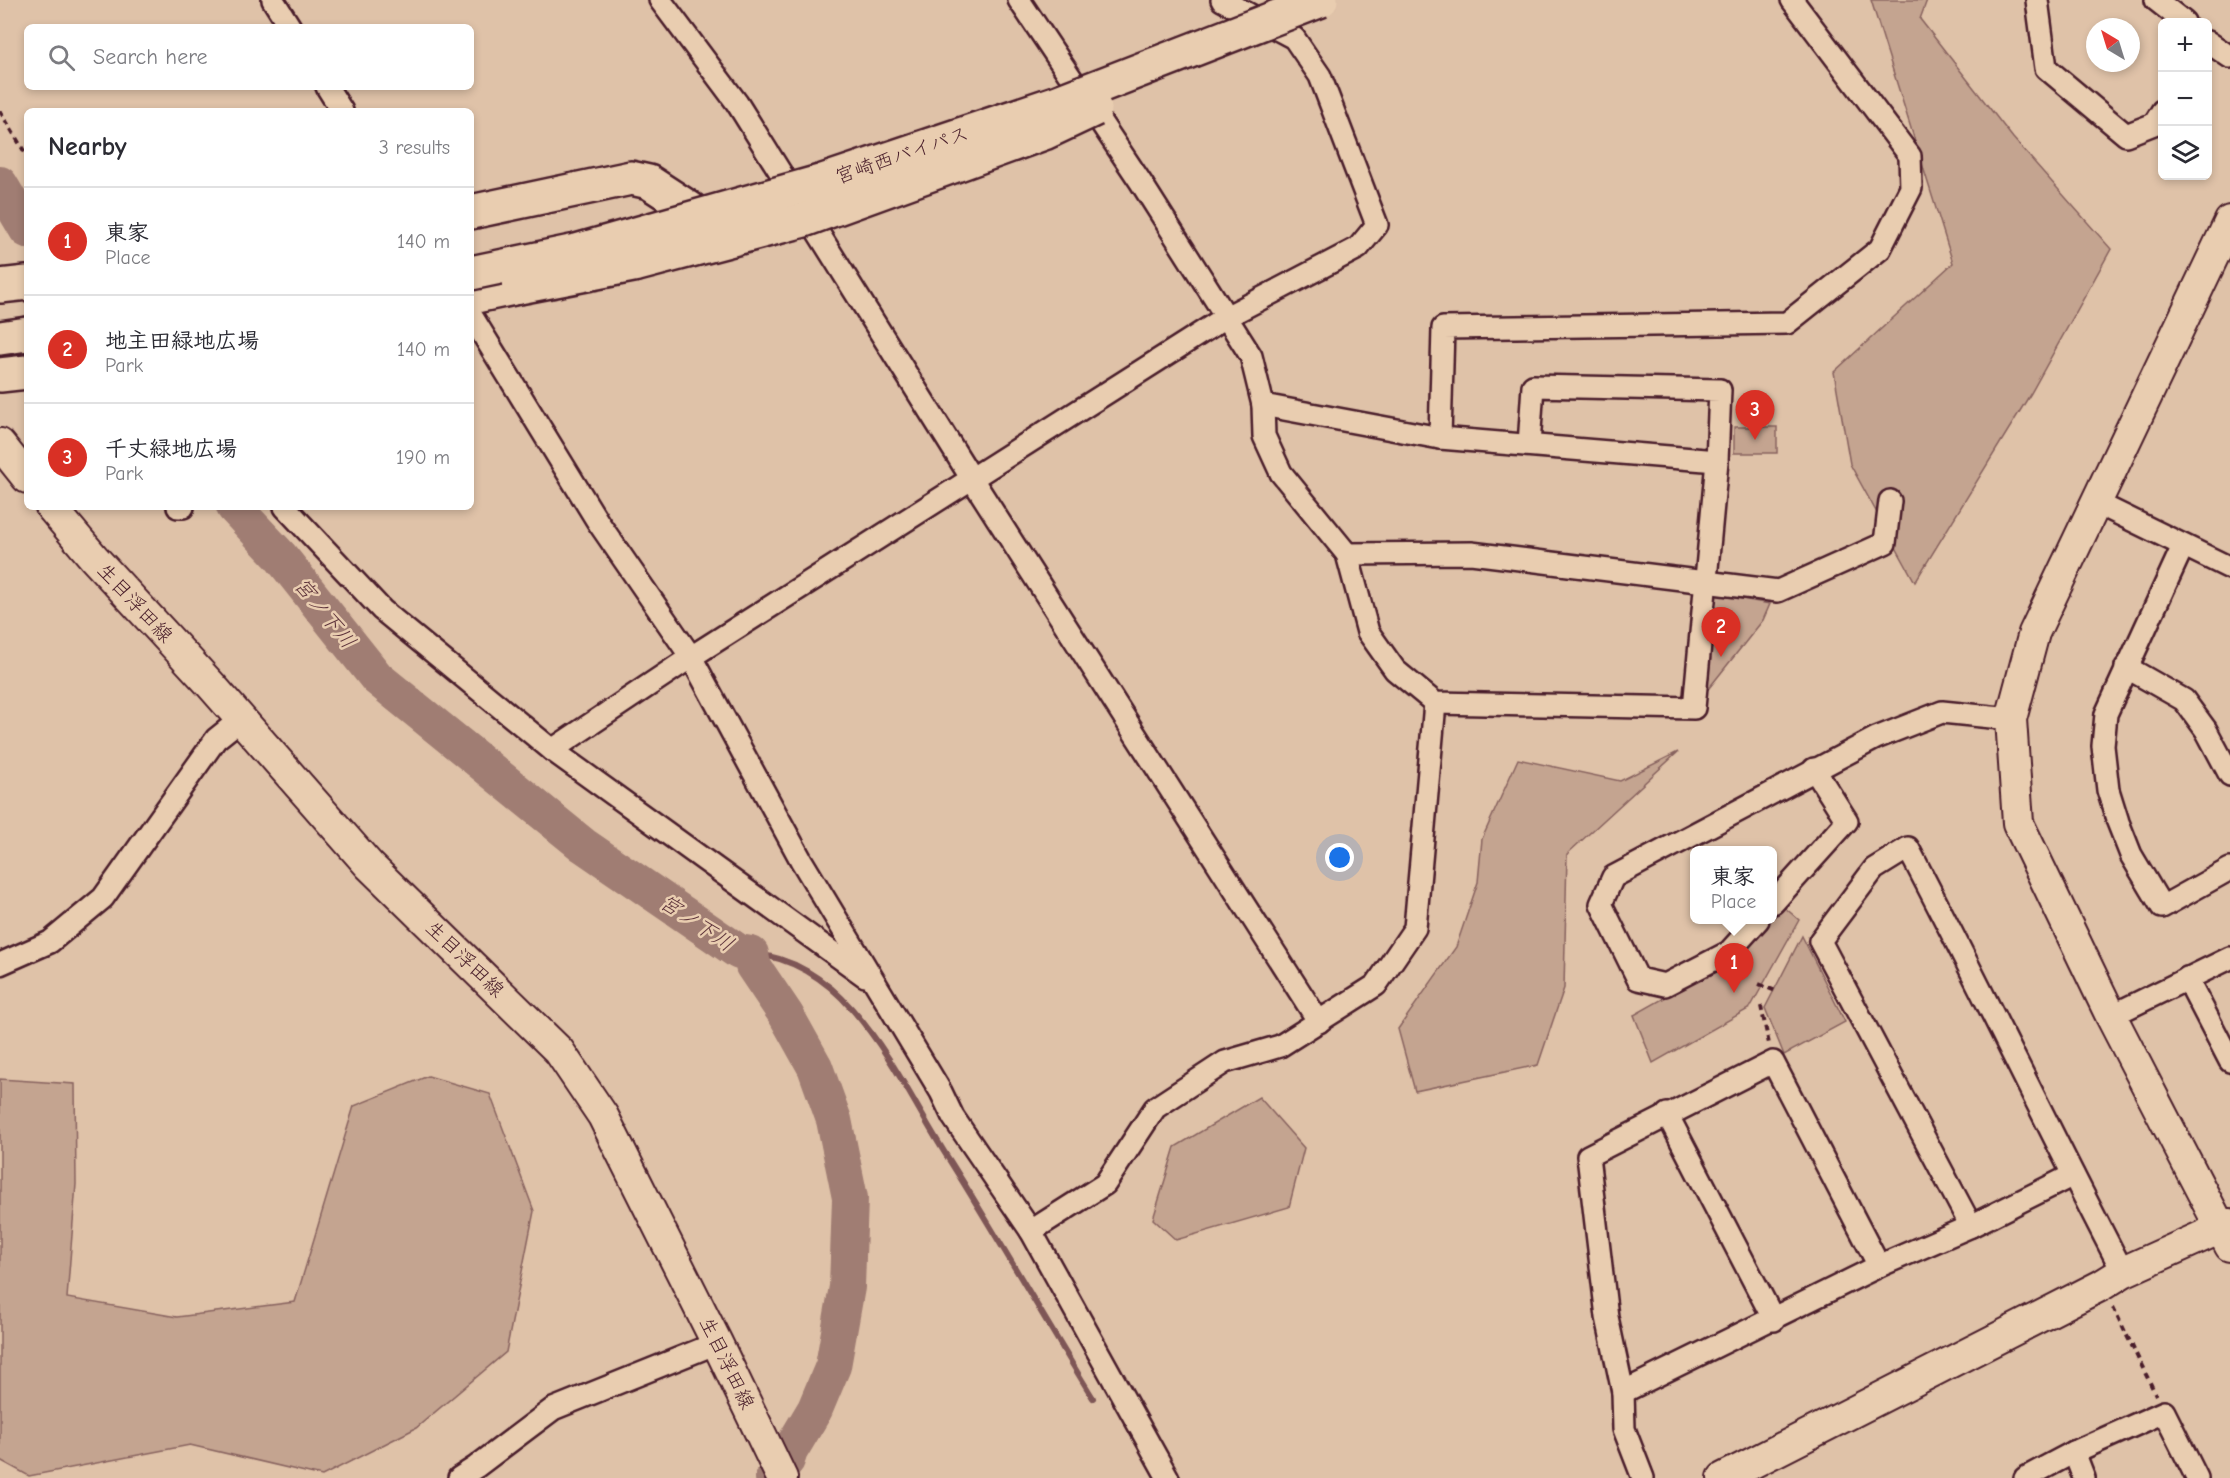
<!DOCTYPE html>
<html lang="en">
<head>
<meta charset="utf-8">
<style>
  body { margin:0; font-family:"Comic Neue","Klee One",sans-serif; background:#f7f7f7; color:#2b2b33 }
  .controls { position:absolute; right:18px; top:18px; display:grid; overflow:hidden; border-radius:9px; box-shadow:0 3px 9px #0003 }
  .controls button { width:54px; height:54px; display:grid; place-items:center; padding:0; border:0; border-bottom:2px solid #e1e1e2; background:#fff; color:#2b2b33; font:30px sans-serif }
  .compass { position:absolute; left:2086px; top:18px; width:54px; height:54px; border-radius:50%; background:#fff; box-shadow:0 3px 9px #0003; rotate:322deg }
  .you { position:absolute; left:1340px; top:858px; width:21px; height:21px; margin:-15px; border:4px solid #fff; border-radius:50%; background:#1a73e8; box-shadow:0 0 0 9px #1a73e833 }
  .badge { display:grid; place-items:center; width:39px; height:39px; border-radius:50%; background:#d93025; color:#fff; font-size:20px; font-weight:700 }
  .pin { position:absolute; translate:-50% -50px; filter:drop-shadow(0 2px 3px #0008) }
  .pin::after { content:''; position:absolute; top:32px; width:21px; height:18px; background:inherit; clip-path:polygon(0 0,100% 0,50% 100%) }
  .popup { position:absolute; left:1690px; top:846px; width:87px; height:78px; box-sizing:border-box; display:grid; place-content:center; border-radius:9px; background:#fff; filter:drop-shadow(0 2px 4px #0005); font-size:20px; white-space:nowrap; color:#7c7c81 }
  .popup b { font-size:22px; color:#2b2b33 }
  .popup::after { content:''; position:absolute; left:50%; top:100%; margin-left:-12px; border:12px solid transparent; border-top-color:#fff }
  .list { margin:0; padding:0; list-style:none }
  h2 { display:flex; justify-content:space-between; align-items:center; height:78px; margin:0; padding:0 24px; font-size:26px }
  h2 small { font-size:20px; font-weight:400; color:#7c7c81 }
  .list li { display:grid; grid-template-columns:39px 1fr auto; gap:18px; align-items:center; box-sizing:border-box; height:108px; padding:0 24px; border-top:2px solid #e1e1e2 }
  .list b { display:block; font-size:22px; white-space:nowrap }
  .list p { margin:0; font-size:20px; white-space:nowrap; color:#7c7c81 }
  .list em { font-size:20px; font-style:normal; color:#7c7c81 }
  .icon { flex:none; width:33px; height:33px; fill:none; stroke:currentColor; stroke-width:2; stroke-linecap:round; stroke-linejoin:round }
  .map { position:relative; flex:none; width:2230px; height:1478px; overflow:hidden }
  .search { position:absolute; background:#fff; box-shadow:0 3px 9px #0003; left:24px; top:24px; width:450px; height:66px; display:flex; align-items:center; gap:15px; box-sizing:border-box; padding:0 21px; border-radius:9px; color:#7c7c81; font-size:22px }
  .panel { position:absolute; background:#fff; box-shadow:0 3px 9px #0003; left:24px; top:108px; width:450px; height:402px; border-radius:9px }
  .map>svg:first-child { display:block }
  .green { fill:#c4a490; stroke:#87625e; stroke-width:1.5 }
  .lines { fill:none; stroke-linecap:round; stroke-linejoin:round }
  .stream { stroke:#7e5756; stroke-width:6 }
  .river { stroke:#a07d73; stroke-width:36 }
  .street-casing { stroke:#4a1f2b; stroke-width:26 }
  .secondary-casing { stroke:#4a1f2b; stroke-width:34 }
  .highway-casing { stroke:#4a1f2b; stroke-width:38 }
  .path { stroke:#4a1f2b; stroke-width:4; stroke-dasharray:6 4.5; stroke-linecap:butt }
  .street { stroke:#e9cdb0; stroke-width:21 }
  .secondary { stroke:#e9cdb0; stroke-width:30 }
  .highway { stroke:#e9cdb0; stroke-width:33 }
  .highway-bridge-casing { stroke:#4a1f2b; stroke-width:38; stroke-linecap:butt }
  .highway-bridge { stroke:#e9cdb0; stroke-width:33 }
  .labels { text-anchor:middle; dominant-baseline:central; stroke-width:5; stroke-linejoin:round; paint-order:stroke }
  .street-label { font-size:20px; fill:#4a1f2b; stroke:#e9cdb0 }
  .water-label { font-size:21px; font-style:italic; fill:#60363d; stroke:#e9cdb0 }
</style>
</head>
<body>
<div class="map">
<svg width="2230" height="1478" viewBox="0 0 2230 1478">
  <rect width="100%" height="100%" fill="#dfc2a8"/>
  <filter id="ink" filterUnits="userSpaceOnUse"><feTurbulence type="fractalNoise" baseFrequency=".0167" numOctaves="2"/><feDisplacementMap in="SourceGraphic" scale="12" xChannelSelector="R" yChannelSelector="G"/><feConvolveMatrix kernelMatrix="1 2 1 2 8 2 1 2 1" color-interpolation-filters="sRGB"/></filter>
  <g filter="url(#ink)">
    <g class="green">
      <polygon points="1871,0 1927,0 1920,19 2013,138 2111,249 2031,393 1915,582 1850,464 1834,372 1953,263"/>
      <rect x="1734" y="427" width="43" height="26"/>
      <polygon points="1714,594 1770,604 1763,620 1705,693"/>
      <polygon points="1678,752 1567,854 1564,988 1538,1065 1415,1091 1398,1029 1456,947 1478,882 1482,839 1518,759 1620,781"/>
      <polygon points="1784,907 1799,920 1750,1008 1653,1063 1634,1015 1734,959"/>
      <polygon points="1802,936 1845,1022 1784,1055 1765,1008"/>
      <polygon points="428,1076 490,1094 534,1211 506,1352 416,1428 322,1476 190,1445 29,1476 0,1460 0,1079 75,1084 76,1184 67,1298 177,1317 295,1302 354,1106"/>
      <polygon points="1259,1097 1304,1148 1289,1207 1176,1240 1153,1219 1175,1147"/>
    </g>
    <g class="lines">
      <path class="stream" d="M751,954C790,955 827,980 852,1009C893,1056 917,1110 950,1161C999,1239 1045,1320 1093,1398"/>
      <g class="river">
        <polyline points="0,184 27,230"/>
        <polyline points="234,507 280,556 377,678 583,845 739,952 751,954 753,966 786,1015 815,1067 834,1120 850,1198 847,1287 833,1366 815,1409 790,1451 787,1460 773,1478"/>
      </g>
      <g class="street-casing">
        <g id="street">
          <polyline points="273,0 290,27"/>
          <polyline points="660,0 737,103 972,479 1319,1022"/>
          <polyline points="1019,0 1140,181 1251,356 1263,405 1264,436 1281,473 1347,554 1368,632 1395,670 1435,703 1694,708 1717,461 1720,390 1533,386 1529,445"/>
          <polyline points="2037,0 2046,68 2126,135 2154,124 2162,111"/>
          <polyline points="2156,0 2184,22"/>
          <polyline points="2208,42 2230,57"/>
          <polyline points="327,87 342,111"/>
          <polyline points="471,315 598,522 691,657 801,860 941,1092 953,1117 1031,1231 1168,1478"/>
          <polyline points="1263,405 1440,438 1717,461"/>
          <polyline points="1440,438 1443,328 1787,323 1880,249 1911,188 1910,156 1792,0"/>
          <polyline points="2097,503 2230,568"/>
          <polyline points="178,507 183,507"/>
          <polyline points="285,507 382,610 552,750 865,976"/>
          <polyline points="2183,546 2106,714 2103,746 2108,790 2118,822 2131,855 2162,907 2230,869"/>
          <polyline points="1347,554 1471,553 1778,591 1885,543 1890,501"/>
          <polyline points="2126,667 2184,700 2206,730 2230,775"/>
          <polyline points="552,750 691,657 1226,317 1358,248 1377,225 1320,76 1294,38 1222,0"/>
          <polyline points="1773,903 1847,821 1814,769"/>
          <polyline points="1758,920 1729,952 1665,985 1638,979 1601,904 1613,877 1876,738 1942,712 2011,719"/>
          <polyline points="0,964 50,942 103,898 216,739 241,719"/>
          <polyline points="2187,978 2230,1061"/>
          <polyline points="2111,1016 2230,958"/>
          <polyline points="1667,1114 1774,1320"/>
          <path d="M1971,1226L1820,941L1874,869L1908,848C1982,989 2050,1132 2123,1272"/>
          <polyline points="1031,1231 1105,1184 1155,1108 1225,1062 1280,1046 1376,985 1415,928 1435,703"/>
          <polyline points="1623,1392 1879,1266 1971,1226 2073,1175"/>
          <polyline points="2074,1452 2084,1478"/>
          <polyline points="459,1478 476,1467 553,1409 717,1343"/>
          <polyline points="1643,1478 1624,1429 1623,1392 1607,1317 1588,1156 1773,1062 1879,1266"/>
          <polyline points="2025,1478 2074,1452 2164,1412 2197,1478"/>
        </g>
      </g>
      <g class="secondary-casing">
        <g id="secondary">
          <polyline points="2230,221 2034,633 2011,719 2018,823 2111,1016 2230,1246"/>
          <polyline points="0,444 27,478"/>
          <polyline points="51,507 94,558 211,685 369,865 559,1051 603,1116 717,1343 782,1478"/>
          <polyline points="1723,1478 2102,1285 2123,1272 2230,1224"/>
        </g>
      </g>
      <g class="highway-casing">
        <g id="highway">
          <polyline points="471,212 631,178 649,182 692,210"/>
          <polyline points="0,286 27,283"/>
          <polyline points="471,297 519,287"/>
          <polyline points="0,338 27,334"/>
          <polyline points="0,375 27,372"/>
        </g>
      </g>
      <g class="path">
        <polyline points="0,111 27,156"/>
        <polyline points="1759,984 1778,992"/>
        <polyline points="1761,1006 1769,1044"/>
        <polyline points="2113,1307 2156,1395"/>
      </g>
      <use href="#street" class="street"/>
      <use href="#secondary" class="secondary"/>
      <use href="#highway" class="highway"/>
      <g class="highway-bridge-casing">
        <g id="highway-bridge">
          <polyline points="471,273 576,251 823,181 1058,102 1321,0"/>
          <polyline points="519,287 638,264 804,220 1044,133 1095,109"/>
        </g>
      </g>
      <use href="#highway-bridge" class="highway-bridge"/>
    </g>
  </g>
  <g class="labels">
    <g class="street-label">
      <text transform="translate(902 155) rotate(-19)">宮崎西バイパス</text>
      <text transform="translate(135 603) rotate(47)">生目浮田線</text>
      <text transform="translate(465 959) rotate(44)">生目浮田線</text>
      <text transform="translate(727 1363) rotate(64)">生目浮田線</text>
    </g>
    <g class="water-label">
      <text transform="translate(325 613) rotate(51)">宮ノ下川</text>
      <text transform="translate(697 923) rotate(34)">宮ノ下川</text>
    </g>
  </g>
</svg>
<div class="controls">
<button>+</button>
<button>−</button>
<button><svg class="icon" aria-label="layers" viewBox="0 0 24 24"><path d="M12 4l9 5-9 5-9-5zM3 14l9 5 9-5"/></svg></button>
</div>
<svg class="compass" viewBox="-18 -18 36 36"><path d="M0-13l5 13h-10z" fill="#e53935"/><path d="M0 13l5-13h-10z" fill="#7c7c81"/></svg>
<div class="you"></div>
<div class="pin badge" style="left:1734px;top:993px">1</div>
<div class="popup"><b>東家</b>Place</div>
<div class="pin badge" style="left:1721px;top:657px">2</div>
<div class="pin badge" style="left:1755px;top:440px">3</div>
<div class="search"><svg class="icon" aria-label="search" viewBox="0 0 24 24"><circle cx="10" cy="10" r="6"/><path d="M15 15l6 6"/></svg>Search here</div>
<section class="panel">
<h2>Nearby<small>3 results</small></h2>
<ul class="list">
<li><span class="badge">1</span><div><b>東家</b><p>Place</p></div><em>140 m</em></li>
<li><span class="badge">2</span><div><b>地主田緑地広場</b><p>Park</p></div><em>140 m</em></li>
<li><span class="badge">3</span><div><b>千丈緑地広場</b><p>Park</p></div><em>190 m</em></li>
</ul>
</section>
</div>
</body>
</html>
